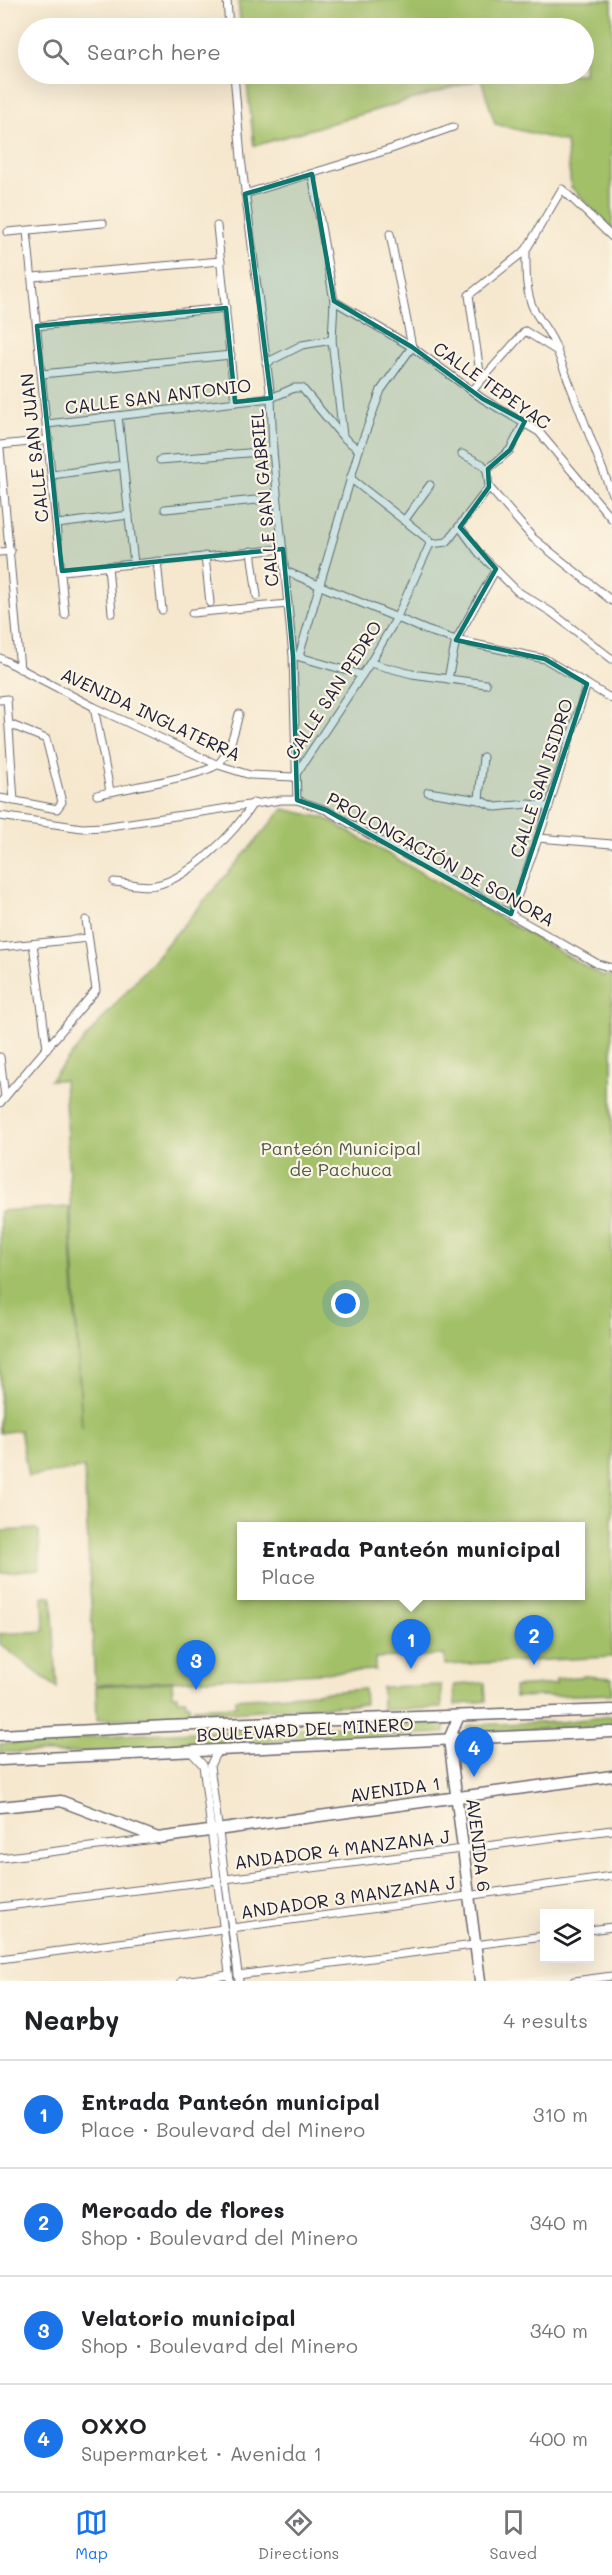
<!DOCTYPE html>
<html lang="en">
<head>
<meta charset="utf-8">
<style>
  body { margin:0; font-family:Mali,sans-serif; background:#f6f6f6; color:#202124 }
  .controls { position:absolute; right:18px; bottom:18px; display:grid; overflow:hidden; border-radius:0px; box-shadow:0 6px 24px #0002 }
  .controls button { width:54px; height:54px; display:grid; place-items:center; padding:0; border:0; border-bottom:2px solid #e0e0e0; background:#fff; color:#202124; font:30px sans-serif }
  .you { position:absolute; left:346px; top:1304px; width:21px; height:21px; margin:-15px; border:4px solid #fff; border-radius:50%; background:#1a73e8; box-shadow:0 0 0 9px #1a73e833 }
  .badge { display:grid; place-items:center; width:39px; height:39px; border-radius:50%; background:#1a73e8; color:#fff; font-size:20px; font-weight:700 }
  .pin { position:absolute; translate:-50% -50px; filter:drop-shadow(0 2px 3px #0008) }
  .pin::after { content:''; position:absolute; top:32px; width:21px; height:18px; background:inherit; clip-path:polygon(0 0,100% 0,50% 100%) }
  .popup { position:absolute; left:237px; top:1522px; width:348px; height:78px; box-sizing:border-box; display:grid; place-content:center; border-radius:0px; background:#fff; filter:drop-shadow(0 2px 4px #0005); font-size:20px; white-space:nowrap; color:#757577 }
  .popup b { font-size:22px; color:#202124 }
  .popup::after { content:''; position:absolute; left:50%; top:100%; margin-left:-12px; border:12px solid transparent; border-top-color:#fff }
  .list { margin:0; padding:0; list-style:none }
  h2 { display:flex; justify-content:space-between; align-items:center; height:78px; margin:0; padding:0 24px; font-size:26px }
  h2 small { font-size:20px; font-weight:400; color:#757577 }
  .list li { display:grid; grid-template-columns:39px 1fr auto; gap:18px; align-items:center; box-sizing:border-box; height:108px; padding:0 24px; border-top:2px solid #e0e0e0 }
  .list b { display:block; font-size:22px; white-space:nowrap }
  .list p { margin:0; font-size:20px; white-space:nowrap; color:#757577 }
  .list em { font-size:20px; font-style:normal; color:#757577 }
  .icon { flex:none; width:33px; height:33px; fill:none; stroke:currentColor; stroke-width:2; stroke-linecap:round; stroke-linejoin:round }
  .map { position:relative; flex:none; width:612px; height:1981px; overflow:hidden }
  .search { position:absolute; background:#fff; box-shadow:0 6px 24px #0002; left:18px; right:18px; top:18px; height:66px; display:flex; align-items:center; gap:15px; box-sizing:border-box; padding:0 21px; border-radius:33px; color:#757577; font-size:22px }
  .sheet { height:510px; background:#fff }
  nav { display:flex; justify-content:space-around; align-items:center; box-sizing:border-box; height:84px; border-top:2px solid #e0e0e0; background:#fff; font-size:16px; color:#757577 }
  nav a { display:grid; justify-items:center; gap:3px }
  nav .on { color:#1a73e8 }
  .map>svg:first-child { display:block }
  .green { fill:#a2c068; stroke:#627152; stroke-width:1.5; fill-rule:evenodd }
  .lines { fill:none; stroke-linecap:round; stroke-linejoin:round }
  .street-casing { stroke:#6c676f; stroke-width:9 }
  .secondary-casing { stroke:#6c676f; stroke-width:13 }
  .primary-casing { stroke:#6c676f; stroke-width:13 }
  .street { stroke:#fff; stroke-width:7 }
  .secondary { stroke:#fff; stroke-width:10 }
  .primary { stroke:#fff; stroke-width:10 }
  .marked { fill:#0f766e; fill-opacity:0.2; stroke:#0f766e; stroke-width:4.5; stroke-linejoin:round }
  .labels { text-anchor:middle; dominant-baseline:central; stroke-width:4.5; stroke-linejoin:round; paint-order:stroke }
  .street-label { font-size:18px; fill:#22223b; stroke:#fcf5e5 }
  .park-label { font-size:18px; fill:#4f594b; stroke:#fcf5e5 }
</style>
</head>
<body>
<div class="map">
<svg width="612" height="1981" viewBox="0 0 612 1981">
  <rect width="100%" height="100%" fill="#fcf5e5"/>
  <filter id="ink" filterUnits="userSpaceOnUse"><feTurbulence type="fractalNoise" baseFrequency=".0167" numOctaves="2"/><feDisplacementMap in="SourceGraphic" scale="12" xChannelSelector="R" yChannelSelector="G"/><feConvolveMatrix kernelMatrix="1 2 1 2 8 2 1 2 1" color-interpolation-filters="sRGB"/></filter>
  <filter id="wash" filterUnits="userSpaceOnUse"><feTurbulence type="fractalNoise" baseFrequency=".008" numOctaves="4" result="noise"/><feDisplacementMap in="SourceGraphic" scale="24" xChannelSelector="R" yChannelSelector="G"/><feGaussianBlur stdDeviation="1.35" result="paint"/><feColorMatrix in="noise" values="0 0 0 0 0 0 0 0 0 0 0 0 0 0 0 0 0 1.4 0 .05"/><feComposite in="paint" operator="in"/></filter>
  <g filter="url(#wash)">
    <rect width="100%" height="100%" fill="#f6e8cf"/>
    <g class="green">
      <polygon points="238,0 612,0 612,229 571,187 566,142 495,124 481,79 254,146 246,74 584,74 584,28 241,28"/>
      <path d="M283,809L325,818L602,976L612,975V1657L445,1665L444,1655L375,1658V1670L95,1685L84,1468L28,1477L20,1430L0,1433V1211L69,1207L82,1428L64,1080H50ZM242,1526H580V1596H242Z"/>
      <polygon points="36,1529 39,1532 40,1569 0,1573 1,1531"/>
      <polygon points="43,1596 52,1596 57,1688 0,1644 0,1634 44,1631"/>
      <polygon points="585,1676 612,1678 612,1694 515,1697 514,1687 556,1684 556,1679"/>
      <polygon points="172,1682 173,1695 178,1695 178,1700 186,1700 186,1705 190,1705 191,1715 97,1720 96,1686"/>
      <polygon points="485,1683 486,1701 455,1705 454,1685"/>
      <polygon points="441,1685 442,1708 382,1710 382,1687"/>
      <polygon points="364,1689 365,1704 195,1714 194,1708 236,1706 236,1699"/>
      <polygon points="612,1716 612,1726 469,1732 466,1729 470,1725 560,1722"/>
      <polygon points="449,1722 445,1727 445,1733 68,1753 0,1752 0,1744 119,1735"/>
    </g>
  </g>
  <g filter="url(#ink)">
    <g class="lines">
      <g class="street-casing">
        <g id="street">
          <polyline points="227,0 229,28"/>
          <polyline points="234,74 241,158 271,398 273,451 293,656 297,800"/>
          <polyline points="312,174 334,301 332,340 343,436"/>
          <polyline points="245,194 391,149 453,127"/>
          <polyline points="217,226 235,402"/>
          <polyline points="27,231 65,615"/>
          <polyline points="8,232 103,223"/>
          <path d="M526,250C526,269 525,292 534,310C542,324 552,335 557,350"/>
          <polyline points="33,277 221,261"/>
          <polyline points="334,301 412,347 483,399 539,432 612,519"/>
          <polyline points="37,326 226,308"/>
          <polyline points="266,363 302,345 332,340"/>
          <polyline points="42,374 231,355"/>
          <polyline points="481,380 469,295 526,250 562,189 612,237"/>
          <polyline points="472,391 525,331 557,351 612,494"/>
          <polyline points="118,416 134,564"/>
          <polyline points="47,424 271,398 294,388 302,388 343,437 359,450"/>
          <polyline points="0,445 49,440"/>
          <polyline points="0,449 20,669"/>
          <polyline points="462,454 482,464 487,470"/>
          <polyline points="160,460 273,451"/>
          <polyline points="487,470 510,450 525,421"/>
          <polyline points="52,475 123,465"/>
          <polyline points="350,478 428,539 430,544"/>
          <polyline points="489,487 533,538 612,601"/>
          <polyline points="165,509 277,498"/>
          <polyline points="404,521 430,485"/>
          <polyline points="57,524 129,515"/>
          <polyline points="460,527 479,553 517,591 551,612 612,659"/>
          <polyline points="430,544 447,542 489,487 487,470"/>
          <polyline points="251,551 257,596"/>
          <polyline points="0,552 11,551"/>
          <polyline points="205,556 210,603"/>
          <polyline points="157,561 162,610"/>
          <polyline points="108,566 112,613"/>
          <polyline points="62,571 283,549"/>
          <polyline points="285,571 426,630 456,640 545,659 612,699"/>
          <polyline points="192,613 288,604"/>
          <polyline points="296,656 362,675"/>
          <polyline points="299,656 359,450 381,390 412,347 390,234"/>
          <polyline points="0,658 94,707 218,765 250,775 294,777 370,663 396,619 430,544"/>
          <polyline points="370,663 412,674 486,684"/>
          <polyline points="448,679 456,640 496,569"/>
          <polyline points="0,700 7,699 14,801"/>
          <polyline points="94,707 110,791"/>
          <polyline points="428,792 479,800 496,807 529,804 549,807"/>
          <path d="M97,795C119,789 205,776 218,764C230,753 235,729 239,714"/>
          <polyline points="0,798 57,809 62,802 46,739 9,724"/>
          <polyline points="479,800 483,757"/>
          <polyline points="0,816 82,828 103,827 281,800 297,800 326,810 598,964 612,968"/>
          <polyline points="538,838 612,844"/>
          <path d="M114,882C127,883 144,888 156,885C190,878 236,832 253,803"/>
          <polyline points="511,914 543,825 587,684"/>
          <polyline points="33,944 47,1048"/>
          <polyline points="0,947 88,938"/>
          <polyline points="0,1057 5,1097"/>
          <polyline points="0,1103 96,990 86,920"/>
          <polyline points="222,1750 215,1755 210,1766 239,1981"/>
          <polyline points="190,1751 203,1765 230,1981"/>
          <polyline points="0,1858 155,1839"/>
          <polyline points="225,1879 612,1830"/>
          <polyline points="0,1907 217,1880"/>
          <polyline points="232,1928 612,1876"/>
          <polyline points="590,1930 612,1927"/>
          <polyline points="0,1959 223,1929"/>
          <polyline points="238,1975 544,1936"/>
          <polyline points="182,1981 229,1975"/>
          <polyline points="574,1981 612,1976"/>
        </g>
      </g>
      <g class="secondary-casing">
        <g id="secondary">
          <polyline points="459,1716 449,1739 480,1981"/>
          <polyline points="0,1807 61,1801 158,1838 612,1776"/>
        </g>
      </g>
      <g class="primary-casing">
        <g id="primary">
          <polyline points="0,1735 167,1726 612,1710"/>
          <polyline points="0,1760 612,1732"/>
        </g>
      </g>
      <use href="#street" class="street"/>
      <use href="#secondary" class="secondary"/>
      <use href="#primary" class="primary"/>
    </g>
  </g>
  <path class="marked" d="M312,174L334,301L412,347L483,399L525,421L510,450L488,469L489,487L460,527L496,569L456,640L545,659L587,684L511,914L326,810L297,800L293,656L283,549L62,571L37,326L226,308L235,402L271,398L245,194Z"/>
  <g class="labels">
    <g class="street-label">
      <text transform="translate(492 385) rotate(35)">CALLE TEPEYAC</text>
      <text transform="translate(158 396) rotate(-7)">CALLE SAN ANTONIO</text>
      <text transform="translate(34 448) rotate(-96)">CALLE SAN JUAN</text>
      <text transform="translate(264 498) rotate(-95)">CALLE SAN GABRIEL</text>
      <text transform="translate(333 690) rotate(-57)">CALLE SAN PEDRO</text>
      <text transform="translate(151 714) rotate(25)">AVENIDA INGLATERRA</text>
      <text transform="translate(541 778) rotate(-72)">CALLE SAN ISIDRO</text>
      <text transform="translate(441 859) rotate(29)">PROLONGACIÓN DE SONORA</text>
      <text transform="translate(305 1729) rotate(-3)">BOULEVARD DEL MINERO</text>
      <text transform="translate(395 1789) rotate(-8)">AVENIDA 1</text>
      <text transform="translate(479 1845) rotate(83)">AVENIDA 6</text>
      <text transform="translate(342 1849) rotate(-7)">ANDADOR 4 MANZANA J</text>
      <text transform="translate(348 1897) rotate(-8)">ANDADOR 3 MANZANA J</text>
    </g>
    <g class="park-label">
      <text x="341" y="1148">Panteón Municipal<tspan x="341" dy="21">de Pachuca</tspan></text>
    </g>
  </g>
</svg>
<div class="controls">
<button><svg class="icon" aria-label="layers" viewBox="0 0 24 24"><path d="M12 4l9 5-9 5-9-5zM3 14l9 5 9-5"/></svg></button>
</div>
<div class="you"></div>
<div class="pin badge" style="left:411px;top:1669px">1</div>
<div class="popup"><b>Entrada Panteón municipal</b>Place</div>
<div class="pin badge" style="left:534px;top:1665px">2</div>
<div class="pin badge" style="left:196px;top:1690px">3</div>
<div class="pin badge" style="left:474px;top:1777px">4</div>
<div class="search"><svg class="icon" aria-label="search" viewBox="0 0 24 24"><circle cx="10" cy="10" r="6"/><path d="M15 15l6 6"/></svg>Search here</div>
</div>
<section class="sheet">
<h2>Nearby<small>4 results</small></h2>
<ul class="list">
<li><span class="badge">1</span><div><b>Entrada Panteón municipal</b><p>Place · Boulevard del Minero</p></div><em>310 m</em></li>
<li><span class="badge">2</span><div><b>Mercado de flores</b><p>Shop · Boulevard del Minero</p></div><em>340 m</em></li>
<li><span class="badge">3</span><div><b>Velatorio municipal</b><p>Shop · Boulevard del Minero</p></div><em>340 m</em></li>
<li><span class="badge">4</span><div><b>OXXO</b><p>Supermarket · Avenida 1</p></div><em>400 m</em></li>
</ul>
</section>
<nav>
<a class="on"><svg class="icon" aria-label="map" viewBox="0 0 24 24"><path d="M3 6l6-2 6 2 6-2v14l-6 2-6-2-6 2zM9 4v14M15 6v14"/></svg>Map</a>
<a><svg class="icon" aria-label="directions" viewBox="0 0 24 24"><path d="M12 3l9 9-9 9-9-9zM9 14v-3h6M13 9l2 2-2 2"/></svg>Directions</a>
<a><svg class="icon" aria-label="saved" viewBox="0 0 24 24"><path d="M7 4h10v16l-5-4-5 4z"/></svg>Saved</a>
</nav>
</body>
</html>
